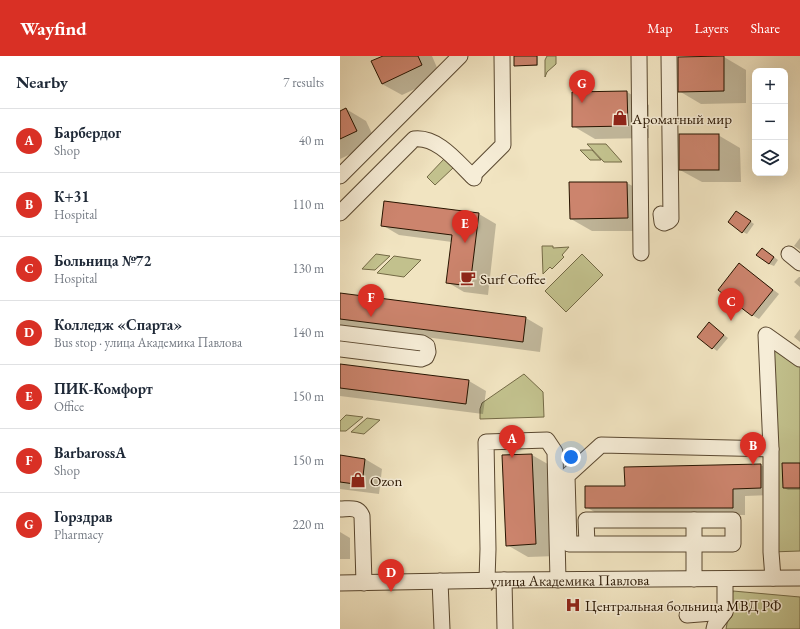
<!DOCTYPE html>
<html lang="en">
<head>
<meta charset="utf-8">
<style>
  body { margin:0; font-family:"EB Garamond",serif; background:#f6f6f7; color:#1f2937 }
  .controls { position:absolute; right:12px; top:12px; display:grid; overflow:hidden; border-radius:8px; box-shadow:0 4px 16px #0002 }
  .controls button { width:36px; height:36px; display:grid; place-items:center; padding:0; border:0; border-bottom:1px solid #e0e1e3; background:#fff; color:#1f2937; font:20px sans-serif }
  .you { position:absolute; left:231px; top:401px; width:14px; height:14px; margin:-10px; border:3px solid #fff; border-radius:50%; background:#1a73e8; box-shadow:0 0 0 6px #1a73e833 }
  .badge { display:grid; place-items:center; width:26px; height:26px; border-radius:50%; background:#d93025; color:#fff; font-size:13px; font-weight:700 }
  .pin { position:absolute; translate:-50% -33px; filter:drop-shadow(0 1px 2px #0008) }
  .pin::after { content:''; position:absolute; top:21px; width:14px; height:12px; background:inherit; clip-path:polygon(0 0,100% 0,50% 100%) }
  .list { margin:0; padding:0; list-style:none }
  h2 { display:flex; justify-content:space-between; align-items:center; height:52px; margin:0; padding:0 16px; font-size:17px }
  h2 small { font-size:13px; font-weight:400; color:#747a83 }
  .list li { display:grid; grid-template-columns:26px 1fr auto; gap:12px; align-items:center; box-sizing:border-box; height:64px; padding:0 16px; border-top:1px solid #e0e1e3 }
  .list b { display:block; font-size:15px; white-space:nowrap }
  .list p { margin:0; font-size:13px; white-space:nowrap; color:#747a83 }
  .list em { font-size:13px; font-style:normal; color:#747a83 }
  .icon { flex:none; width:22px; height:22px; fill:none; stroke:currentColor; stroke-width:2; stroke-linecap:round; stroke-linejoin:round }
  .map { position:relative; flex:none; width:460px; height:573px; overflow:hidden }
  header { display:flex; align-items:center; gap:24px; box-sizing:border-box; height:56px; padding:0 20px; background:#d93025; color:#fff }
  header strong { font-size:19px }
  nav { display:flex; gap:22px; margin-inline-start:auto; font-size:14px }
  main { display:flex }
  aside { flex:1; background:#fff }
  .map>svg:first-child { display:block }
  .green { fill:#c2c18d; stroke:#746a46 }
  .shadow { fill:#0003 }
  .building { fill:#cc846d; stroke:#271400 }
  .lines { fill:none; stroke-linecap:round; stroke-linejoin:round }
  .minor-casing { stroke:#5a4830; stroke-width:17 }
  .minor { stroke:#f6edd7; stroke-width:15 }
  .labels { text-anchor:middle; dominant-baseline:central; stroke-width:3; stroke-linejoin:round; paint-order:stroke }
  .poi-label { font-size:15px; fill:#271400; stroke:#f6edd7; text-anchor:start }
  .street-label { font-size:15px; fill:#271400; stroke:#f6edd7 }
</style>
</head>
<body>
<header>
<strong>Wayfind</strong>
<nav><a>Map</a><a>Layers</a><a>Share</a></nav>
</header>
<main>
<aside>
<h2>Nearby<small>7 results</small></h2>
<ul class="list">
<li><span class="badge">A</span><div><b>Барбердог</b><p>Shop</p></div><em>40 m</em></li>
<li><span class="badge">B</span><div><b>К+31</b><p>Hospital</p></div><em>110 m</em></li>
<li><span class="badge">C</span><div><b>Больница №72</b><p>Hospital</p></div><em>130 m</em></li>
<li><span class="badge">D</span><div><b>Колледж «Спарта»</b><p>Bus stop · улица Академика Павлова</p></div><em>140 m</em></li>
<li><span class="badge">E</span><div><b>ПИК-Комфорт</b><p>Office</p></div><em>150 m</em></li>
<li><span class="badge">F</span><div><b>BarbarossA</b><p>Shop</p></div><em>150 m</em></li>
<li><span class="badge">G</span><div><b>Горздрав</b><p>Pharmacy</p></div><em>220 m</em></li>
</ul>
</aside>
<div class="map">
<svg width="460" height="573" viewBox="0 0 460 573">
  <rect width="100%" height="100%" fill="#f1e4c1"/>
  <filter id="stains"><feTurbulence type="fractalNoise" baseFrequency=".005" numOctaves="4"/><feColorMatrix values="0 0 0 0 .2 0 0 0 0 .09 0 0 0 0 .02 0 0 0 .5 -.17"/></filter>
  <radialGradient id="worn" r=".72"><stop offset=".6" stop-color="#630" stop-opacity="0"/><stop offset="1" stop-color="#630" stop-opacity=".3"/></radialGradient>
  <g class="green">
    <polygon points="207,0 216,0 216,8 207,16 205,21 205,4"/>
    <polygon points="247,88 266,88 282,106 264,106"/>
    <polygon points="240,94 252,94 261,104 250,104"/>
    <polygon points="104,103 113,112 95,129 87,121"/>
    <polygon points="202,190 213,190 213,192 229,191 222,199 224,201 212,213 210,211 203,218"/>
    <polygon points="36,198 50,200 35,214 22,213"/>
    <polygon points="242,198 263,219 226,256 205,235"/>
    <polygon points="54,200 81,204 64,221 37,217"/>
    <polygon points="427,281 460,305 460,495 431,496"/>
    <polygon points="184,318 203,336 204,361 140,363 140,353 142,347"/>
    <polygon points="6,359 23,361 6,375 0,375 0,365"/>
    <polygon points="27,362 40,364 24,378 11,376"/>
    <polygon points="393,535 460,541 460,573 386,573"/>
  </g>
  <g class="shadow">
    <polygon points="45,0 92,0 101,21 62,39 42,28"/>
    <polygon points="175,0 198,0 198,10 177,10 175,9"/>
    <polygon points="384,1 406,14 406,47 361,48 339,35"/>
    <polygon points="233,36 287,36 309,49 309,82 255,83 233,70"/>
    <polygon points="6,53 26,65 36,86 0,103 0,56"/>
    <polygon points="378,79 400,92 401,126 362,126 340,114"/>
    <polygon points="230,127 287,127 309,139 309,175 252,175 231,163"/>
    <polygon points="45,146 139,158 156,168 148,239 124,236 107,226 112,186 59,179 42,169"/>
    <polygon points="401,159 414,168 407,178 403,176"/>
    <polygon points="460,182 460,194 454,190"/>
    <polygon points="426,195 438,204 434,210 429,208"/>
    <polygon points="406,213 439,238 419,263 412,259"/>
    <polygon points="459,221 460,221 460,231 454,226"/>
    <polygon points="0,238 186,262 203,272 200,296 0,270"/>
    <polygon points="373,270 388,282 377,295 359,281"/>
    <polygon points="460,273 460,286 454,281"/>
    <polygon points="0,309 129,325 146,335 143,358 0,340"/>
    <polygon points="192,399 213,411 217,500 188,501 167,489"/>
    <polygon points="0,400 25,403 42,413 39,438 0,433"/>
    <polygon points="460,408 460,434 448,434 444,432"/>
    <polygon points="421,409 433,416 434,439 405,440 405,459 258,458 246,451 286,431"/>
    <polygon points="0,476 10,482 10,503 0,503"/>
  </g>
  <g class="building">
    <polygon points="43,0 78,0 82,9 42,28 31,5"/>
    <polygon points="174,0 197,0 197,9 174,10"/>
    <polygon points="384,0 384,35 338,36 338,1"/>
    <polygon points="287,35 288,70 232,71 232,36"/>
    <polygon points="6,52 17,75 0,83 0,55"/>
    <rect x="339" y="78" width="40" height="36"/>
    <polygon points="229,126 287,126 288,162 230,163"/>
    <polygon points="44,145 139,157 130,230 106,227 112,179 41,170"/>
    <polygon points="396,155 411,165 402,177 388,166"/>
    <polygon points="422,192 434,201 429,208 416,199"/>
    <polygon points="399,207 433,234 412,260 378,234"/>
    <polygon points="0,237 186,261 183,286 0,263"/>
    <polygon points="369,266 384,279 372,293 357,281"/>
    <polygon points="0,308 129,324 126,348 0,332"/>
    <polygon points="192,398 196,488 166,490 162,399"/>
    <polygon points="0,399 25,403 22,429 0,426"/>
    <polygon points="442,407 460,407 460,432 443,432"/>
    <polygon points="421,408 421,432 393,433 393,452 245,452 245,430 285,430 284,411"/>
  </g>
  <g class="lines">
    <g class="minor-casing">
      <g id="minor">
        <polyline points="299,0 301,197"/>
        <polyline points="0,120 120,0"/>
        <polyline points="132,120 163,89 162,0"/>
        <path d="M0,157L74,83C98,80 118,107 134,122"/>
        <polyline points="321,158 322,166 324,167 329,165 331,163 329,0"/>
        <polyline points="449,198 460,207"/>
        <polyline points="0,277 82,287 87,290 88,296 86,301 81,303 0,293"/>
        <path d="M0,453C9,453 18,450 22,460L24,527"/>
        <polyline points="247,488 246,464 393,464 393,488 229,488 227,420 261,389 431,393"/>
        <polyline points="433,522 431,496 431,393 426,279 460,303"/>
        <polyline points="354,523 354,464"/>
        <polyline points="147,524 148,493 146,386 207,384 215,396 218,524"/>
        <polyline points="164,524 165,573"/>
        <polyline points="100,525 102,573"/>
        <path id="s1" d="M0,527L164,524L460,522"/>
        <polyline points="347,559 385,556"/>
        <polyline points="374,573 375,569 385,556 385,523"/>
      </g>
    </g>
    <use href="#minor" class="minor"/>
  </g>
  <defs>
    <g id="shop-bare" transform="scale(1.2)"><path d="M-5-2.5h2.3a2.7 3.5 0 0 1 5.4 0H5L5.5 6h-11ZM-1.5-2.5h3a1.5 2.3 0 0 0-3 0Z" fill="#8f2418" stroke="#f6edd7" stroke-width="2.5" paint-order="stroke"/></g>
    <g id="cafe-bare" transform="scale(1.2)"><path d="M-5.5-4.5H6V0H3Q3 3.5 0 3.5H-2.5Q-5.5 3.5-5.5 0ZM3-3.2v2h1.7v-2ZM-6 4.5H4V6H-6Z" fill="#8f2418" stroke="#f6edd7" stroke-width="2.5" paint-order="stroke"/></g>
    <g id="hospital-bare" transform="scale(1.2)"><path d="M-5-5h3v3.5h4V-5h3V5h-3V1.5h-4V5h-3Z" fill="#8f2418" stroke="#f6edd7" stroke-width="2.5" paint-order="stroke"/></g>
  </defs>
  <g fill-rule="evenodd">
    <use href="#shop-bare" x="280" y="62"/>
    <use href="#cafe-bare" x="128" y="222"/>
    <use href="#shop-bare" x="18" y="424"/>
    <use href="#hospital-bare" x="233" y="549"/>
  </g>
  <g class="labels">
    <g class="poi-label">
      <text x="292" y="62">Ароматный мир</text>
      <text x="140" y="222">Surf Coffee</text>
      <text x="30" y="424">Ozon</text>
      <text x="245" y="549">Центральная больница МВД РФ</text>
    </g>
    <g class="street-label">
      <text stroke="none"><textPath href="#s1" startOffset="230">улица Академика Павлова</textPath></text>
    </g>
  </g>
  <rect width="100%" height="100%" filter="url(#stains)"/>
  <rect width="100%" height="100%" fill="url(#worn)"/>
</svg>
<div class="controls">
<button>+</button>
<button>−</button>
<button><svg class="icon" aria-label="layers" viewBox="0 0 24 24"><path d="M12 4l9 5-9 5-9-5zM3 14l9 5 9-5"/></svg></button>
</div>
<div class="you"></div>
<div class="pin badge" style="left:172px;top:402px">A</div>
<div class="pin badge" style="left:413px;top:409px">B</div>
<div class="pin badge" style="left:391px;top:265px">C</div>
<div class="pin badge" style="left:51px;top:536px">D</div>
<div class="pin badge" style="left:125px;top:187px">E</div>
<div class="pin badge" style="left:31px;top:261px">F</div>
<div class="pin badge" style="left:242px;top:47px">G</div>
</div>
</main>
</body>
</html>
